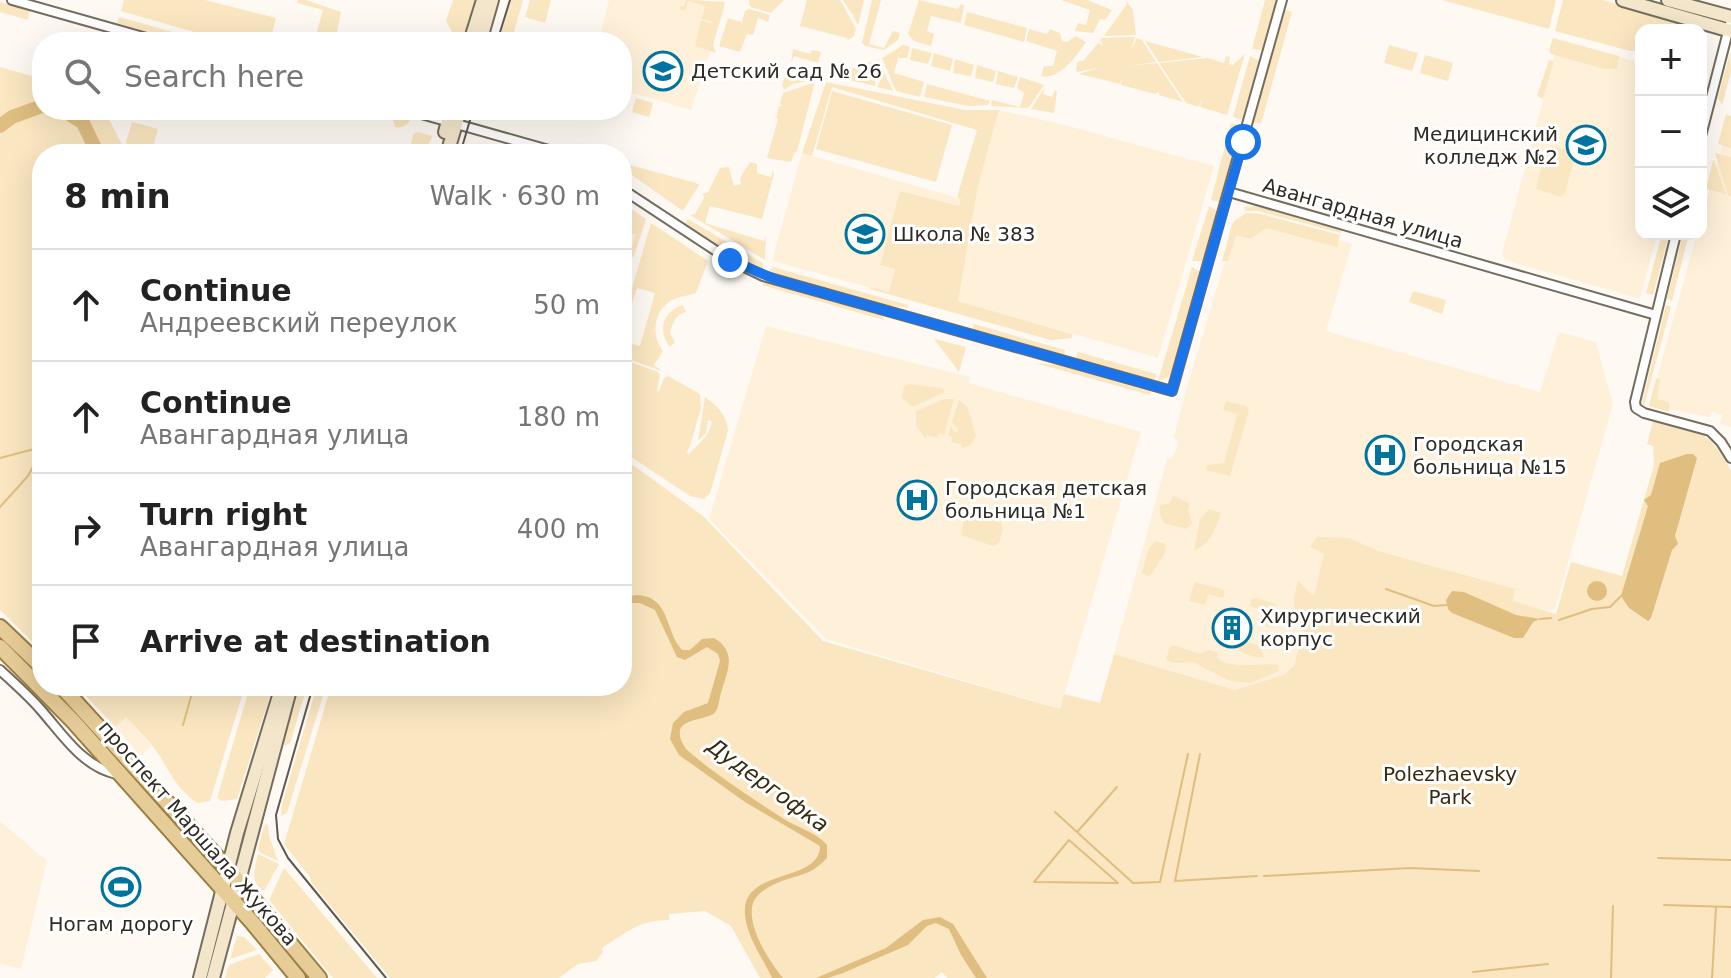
<!DOCTYPE html>
<html lang="en">
<head>
<meta charset="utf-8">
<style>
  body { margin:0; font-family:"DejaVu Sans",sans-serif; background:#f6f6f6; color:#222 }
  .controls { position:absolute; right:24px; top:24px; display:grid; overflow:hidden; border-radius:16px; box-shadow:0 8px 32px #0002 }
  .controls button { width:72px; height:72px; display:grid; place-items:center; padding:0; border:0; border-bottom:2px solid #e0e0e0; background:#fff; color:#222; font:40px sans-serif }
  .stop { position:absolute; width:24px; height:24px; margin:-18px; border:6px solid #1a73e8; border-radius:50%; background:#fff }
  .stop.end { background:#1a73e8; border-color:#fff; box-shadow:0 2px 8px #0008 }
  .list { margin:0; padding:0; list-style:none }
  h2 { display:flex; justify-content:space-between; align-items:center; height:104px; margin:0; padding:0 32px; font-size:34px }
  h2 small { font-size:26px; font-weight:400; color:#767676 }
  .list li { display:grid; grid-template-columns:52px 1fr auto; gap:24px; align-items:center; box-sizing:border-box; height:112px; padding:0 32px; border-top:2px solid #e0e0e0 }
  .list b { display:block; font-size:30px; white-space:nowrap }
  .list p { margin:0; font-size:26px; white-space:nowrap; color:#767676 }
  .list em { font-size:26px; font-style:normal; color:#767676 }
  .icon { flex:none; width:44px; height:44px; fill:none; stroke:currentColor; stroke-width:2; stroke-linecap:round; stroke-linejoin:round }
  .map { position:relative; flex:none; width:1731px; height:978px; overflow:hidden }
  .search { position:absolute; background:#fff; box-shadow:0 8px 32px #0002; left:32px; top:32px; width:600px; height:88px; display:flex; align-items:center; gap:20px; box-sizing:border-box; padding:0 28px; border-radius:32px; color:#767676; font-size:30px }
  .panel { position:absolute; background:#fff; box-shadow:0 8px 32px #0002; left:32px; top:144px; width:600px; height:552px; border-radius:32px }
  .map>svg:first-child { display:block }
  .built { fill:#fff1d9 }
  .green { fill:#fae6c0 }
  .water { fill:#dfbe80 }
  .lines { fill:none; stroke-linecap:round; stroke-linejoin:round }
  .stream { stroke:#dfbe80; stroke-width:2 }
  .river { stroke:#dfbe80; stroke-width:14 }
  .street-casing { stroke:#756d5e; stroke-width:12 }
  .secondary-casing { stroke:#756d5e; stroke-width:16 }
  .primary-casing { stroke:#9c7e42; stroke-width:18 }
  .street { stroke:#fff; stroke-width:8 }
  .secondary { stroke:#f3e6cb; stroke-width:12 }
  .primary { stroke:#e6cc97; stroke-width:14 }
  .tram { stroke:#5e5a53; stroke-width:2 }
  .route { stroke:#1a73e8; stroke-width:10 }
  .labels { text-anchor:middle; dominant-baseline:central; stroke-width:6; stroke-linejoin:round; paint-order:stroke }
  .poi-label { font-size:20px; fill:#2f2b24; stroke:#fff; text-anchor:start }
  .street-label { font-size:20px; fill:#2f2b24; stroke:#fff }
  .park-label { font-size:20px; fill:#382a0e; stroke:#fff }
  .water-label { font-size:22px; font-style:italic; fill:#382a0e; stroke:#fff }
</style>
</head>
<body>
<div class="map">
<svg width="1731" height="978" viewBox="0 0 1731 978">
  <rect width="100%" height="100%" fill="#fefaf3"/>
  <g class="built">
    <polygon points="609,0 702,0 725,7 691,110 622,90 622,42 598,42"/>
    <polygon points="1559,40 1641,63 1641,234 1657,234 1640,299 1505,260 1502,254"/>
    <polygon points="999,110 1065,125 1214,166 1158,358 958,301 978,185"/>
    <polygon points="1725,135 1731,136 1731,427 1720,424 1722,415 1712,412 1710,417 1649,406 1697,234 1701,234 1701,221"/>
    <polygon points="802,153 961,199 931,304 772,261"/>
    <polygon points="622,207 643,221 622,292"/>
    <polygon points="1250,215 1352,244 1326,331 1540,392 1559,332 1596,342 1613,404 1555,609 1547,611 1331,550 1296,665 1283,675 1235,690 1114,654 1167,459 1171,459 1176,450 1178,442 1174,437 1185,394 1236,225"/>
    <polygon points="766,326 970,377 969,383 1141,432 1060,709 826,639 709,519"/>
    <polygon points="126,716 151,745 141,756 115,727"/>
    <polygon points="0,821 47,861 21,969 0,964"/>
  </g>
  <g class="green">
    <polygon points="124,0 205,0 276,18 270,42 229,42 121,11"/>
    <polygon points="298,0 306,0 341,12 335,42 314,42 323,10 297,3"/>
    <polygon points="453,0 474,0 476,4 466,42 458,42 446,21"/>
    <polygon points="511,0 523,0 511,42 499,42"/>
    <polygon points="530,0 551,0 545,23 525,17"/>
    <polygon points="686,0 725,2 713,45 716,53 695,46 701,20 711,24 712,21 702,19 705,6 688,1 685,11 679,9 680,6 684,6"/>
    <polygon points="749,0 784,0 771,13 750,7"/>
    <polygon points="807,0 840,0 856,29 854,36 848,40 847,38 800,26"/>
    <polygon points="843,0 864,0 858,25 853,16 854,15 851,13"/>
    <polygon points="872,0 881,0 869,44 884,48 893,31 900,33 898,40 884,50 865,46 862,43"/>
    <polygon points="919,0 958,9 961,4 964,5 961,23 931,16 927,31 934,34 931,46 914,41 908,34"/>
    <polygon points="1061,0 1087,0 1112,10 1105,20 1100,19 1093,33 1075,31 1078,23 1086,25 1090,10"/>
    <polygon points="1126,0 1133,10 1136,35 1104,36 1127,4"/>
    <polygon points="1265,0 1277,0 1263,50 1252,49"/>
    <polygon points="1442,0 1556,0 1549,29"/>
    <polygon points="1563,0 1602,0 1704,28 1701,35 1701,30 1641,30 1641,51 1630,51 1555,31"/>
    <polygon points="0,2 30,10 28,20 0,12"/>
    <polygon points="749,9 770,15 768,22 758,18 753,35 747,34 740,52 719,46 728,18 742,22 745,11"/>
    <polygon points="1285,10 1292,12 1261,124 1253,122"/>
    <polygon points="967,12 1027,28 1024,42 964,25"/>
    <polygon points="119,17 209,42 184,42 117,23"/>
    <path d="M1029,29L1047,34L1050,29L1060,33L1062,41L1067,42L1076,36L1086,42C1077,55 1059,81 1041,76L1044,66H1053L1057,51L1026,41Z"/>
    <polygon points="1135,37 1131,50 1137,38 1142,40 1156,62 1128,66 1157,63 1183,102 1159,95 1159,92 1155,94 1121,85 1122,77 1120,84 1079,74 1097,68 1077,72 1076,70 1077,62 1084,60 1098,43 1104,46 1100,41 1102,38"/>
    <polygon points="1553,38 1619,56 1617,69 1604,69 1551,54 1549,51"/>
    <polygon points="1145,41 1203,57 1159,62"/>
    <polygon points="903,45 910,47 907,58 898,58 894,73 924,82 920,97 896,91 882,58"/>
    <polygon points="1389,45 1418,53 1412,71 1384,63"/>
    <polygon points="912,48 932,53 928,64 910,60"/>
    <polygon points="793,49 810,54 812,50 821,52 818,63 794,56 791,63"/>
    <polygon points="934,53 953,59 950,71 931,66"/>
    <polygon points="1730,53 1731,72 1722,105 1718,98"/>
    <polygon points="1245,54 1227,115 1200,107 1202,98 1199,107 1186,103 1159,63 1208,58 1224,63 1226,56 1230,57 1229,64 1233,65"/>
    <polygon points="1425,55 1453,63 1448,81 1420,73"/>
    <polygon points="1250,56 1260,61 1243,120 1233,117"/>
    <polygon points="878,59 893,91 877,87 883,76 876,74 875,86 831,76 870,62 877,64"/>
    <polygon points="955,59 974,65 971,76 953,73"/>
    <polygon points="1549,60 1554,61 1543,99 1537,96"/>
    <polygon points="977,65 996,71 993,82 975,78"/>
    <polygon points="0,67 42,79 42,110 104,110 127,154 42,154 42,651 0,610"/>
    <polygon points="998,71 1018,77 1014,88 996,84"/>
    <polygon points="786,73 788,73 813,80 793,84 784,90 782,85"/>
    <polygon points="1020,77 1044,85 1029,107 1028,108 991,106 992,100 1020,107 1024,93 1017,88"/>
    <polygon points="815,82 797,151 794,153 791,162 767,158 778,119 776,118 779,106 783,106 780,104 783,93"/>
    <polygon points="826,82 965,110 999,110 978,186 958,301 1072,334 1072,338 1051,340 870,289 871,287 889,292 895,269 880,265 900,191 959,206 961,199 957,197 977,130 832,87 812,156 802,153"/>
    <polygon points="927,84 990,101 988,105 968,106 924,97"/>
    <polygon points="1045,87 1043,94 1052,97 1055,90 1057,92 1054,113 1031,109"/>
    <polygon points="832,91 952,125 936,182 816,149"/>
    <polygon points="636,98 653,103 649,117 632,112"/>
    <path d="M340,110H388L411,117C409,124 403,129 395,127L393,120L373,114L371,119Z"/>
    <polygon points="1726,114 1731,116 1731,148 1718,144"/>
    <polygon points="132,122 158,129 151,154 132,154 126,142"/>
    <polygon points="1231,123 1241,126 1220,202 1211,200"/>
    <polygon points="418,132 432,136 425,154 411,152 410,148 413,134"/>
    <polygon points="1552,146 1572,151 1575,156 1565,193 1561,197 1536,189 1545,151"/>
    <polygon points="1715,153 1731,157 1731,196 1728,195"/>
    <polygon points="1713,160 1714,160 1726,194 1706,189"/>
    <polygon points="750,162 757,164 757,173 771,177 773,170 774,174 762,219 710,206 705,223 764,241 766,235 765,260 690,215 695,214 704,198 703,194 708,192 720,168 729,167 734,186 741,184 740,178"/>
    <polygon points="622,163 696,183 699,185 683,211 622,168"/>
    <polygon points="622,203 646,219 634,256 628,259 636,235 622,230"/>
    <polygon points="1209,206 1217,211 1203,261 1192,261"/>
    <polygon points="1255,206 1341,229 1341,233 1258,211 1245,211 1244,207"/>
    <polygon points="1246,213 1261,214 1340,235 1337,247 1266,228 1251,239 1236,235 1228,261 1222,261 1233,222"/>
    <polygon points="688,219 764,264 762,270 740,260 685,224"/>
    <path d="M651,223L708,261L696,293C688,296 680,296 672,300C653,311 651,335 663,351L654,365L662,371L622,357V341L640,346L655,293L637,288L631,307L627,305Z"/>
    <polygon points="1662,234 1669,234 1653,295 1646,293"/>
    <polygon points="1683,234 1689,234 1672,301 1667,299"/>
    <polygon points="773,267 908,305 908,308 885,305 768,272"/>
    <polygon points="1192,267 1200,272 1172,370 1168,377 1158,381"/>
    <polygon points="764,282 882,316 884,320 762,285"/>
    <polygon points="1413,291 1446,300 1442,314 1409,302"/>
    <path d="M683,305L686,312C674,315 673,324 670,333L675,342L670,347C657,330 663,311 683,305Z"/>
    <polygon points="1666,305 1671,307 1644,406 1642,403"/>
    <polygon points="974,324 1065,350 1064,356 972,330"/>
    <polygon points="935,339 966,347 959,372 935,340"/>
    <polygon points="1078,352 1156,374 1155,380 1076,359"/>
    <path d="M622,359L658,372L660,375L657,391H659L664,378L668,376L700,394L701,408L690,446L687,452L689,454C698,444 709,437 712,422L708,420L706,433L698,441L705,397C717,406 727,415 728,431L710,493L704,499L690,496L622,451Z"/>
    <polygon points="1035,363 1058,365 1151,392 1150,395"/>
    <polygon points="1656,378 1660,379 1657,399 1669,402 1669,412 1649,406"/>
    <polygon points="909,384 942,388 945,392 913,407 902,398 904,386"/>
    <polygon points="945,399 954,399 944,435 939,433 937,438 927,435 926,439 916,426 916,411"/>
    <polygon points="959,400 968,408 976,436 971,445 962,448 961,444 951,442 952,437 948,436 951,426 955,433 959,431 952,422"/>
    <polygon points="1226,401 1246,406 1249,410 1230,476 1206,470 1207,465 1224,463 1237,414 1223,410"/>
    <path d="M1653,421C1699,432 1706,426 1731,470V978H947L942,972L935,978H760L731,926L705,911L669,914V920C639,920 627,932 602,948L603,952L596,961L578,964L559,978H390L311,882L310,877L284,844L331,686H622V457L703,516L823,641L1060,709L1064,694L1100,703L1114,654L1235,690L1283,675L1294,666L1306,622L1299,625C1292,610 1293,597 1298,581L1314,596L1324,554L1310,547L1317,537L1349,538L1378,551L1515,589L1513,601L1556,614L1571,562L1622,576L1654,465L1653,446L1647,444Z"/>
    <polygon points="1173,495 1190,504 1188,509 1192,523 1186,529 1164,523 1160,514 1160,505 1170,503"/>
    <path d="M1209,509L1221,513C1215,529 1211,544 1194,551L1200,519Z"/>
    <polygon points="970,514 1001,523 1003,529 999,543 993,546 961,535 964,519"/>
    <polygon points="1156,541 1166,544 1165,553 1150,576 1145,575 1142,572 1149,548"/>
    <polygon points="1195,582 1222,589 1225,592 1223,598 1208,594 1205,605 1189,601"/>
    <polygon points="1256,598 1276,604 1273,628 1263,625 1266,611 1250,606 1251,600"/>
    <path d="M1247,642L1261,646L1264,658C1253,657 1241,655 1235,644Z"/>
    <path d="M1174,645L1200,654L1209,650L1217,652V658C1236,671 1257,662 1278,665L1279,671L1250,683L1230,681L1193,662L1173,663L1166,659L1170,647Z"/>
    <path d="M77,686H245L210,801L197,803C176,788 170,772 157,752C148,739 136,728 126,717L115,727Z"/>
    <polygon points="250,686 273,686 237,799 222,801 217,798"/>
    <polygon points="298,686 307,686 290,744 285,745 281,742"/>
    <polygon points="317,686 326,686 287,813 281,816 282,804"/>
    <polygon points="265,824 268,825 269,836 278,861 259,852 258,848"/>
    <path d="M258,854L279,864L264,891C249,882 255,868 258,854Z"/>
    <polygon points="284,868 377,978 333,978 269,900"/>
    <polygon points="237,936 244,937 257,950 230,959"/>
    <polygon points="259,954 273,970 265,978 225,978 229,965"/>
  </g>
  <g class="water">
    <polygon points="1687,454 1693,454 1697,458 1675,536 1678,544 1672,550 1651,618 1648,621 1629,608 1621,596 1648,506 1644,500 1651,495 1660,463"/>
    <circle cx="1597" cy="591" r="10"/>
    <polygon points="1452,591 1464,592 1516,615 1540,619 1533,622 1523,638 1514,638 1452,613 1448,609 1446,600"/>
    <path d="M637,595C671,597 664,630 682,650H690L702,639L714,638C738,652 727,672 721,693C719,699 719,706 716,711C710,723 663,714 686,749C713,773 753,799 784,819C798,828 816,832 827,845V858C809,877 798,874 777,883C768,887 756,894 753,903C746,926 769,961 783,978H772C763,959 747,937 745,915C740,867 820,884 820,846L745,802L679,755L670,739L673,723L684,712L708,703L720,661L718,654L707,647L685,660L677,657L655,610L640,603H622V597Z"/>
    <polygon points="940,917 953,924 987,978 976,978 961,955 949,929 936,923 927,926 908,945 843,973 828,978 816,978 886,948 923,920"/>
  </g>
  <g class="lines">
    <g class="stream">
      <polyline points="0,458 42,447"/>
      <polyline points="0,507 28,476 42,450"/>
      <polyline points="1386,589 1434,606 1446,605"/>
      <polyline points="1540,619 1551,618"/>
      <polyline points="1559,620 1592,609 1610,607 1621,596"/>
      <polyline points="183,725 194,686"/>
      <polyline points="1200,754 1175,881 1257,876"/>
      <polyline points="1055,812 1133,883 1160,882 1188,754"/>
      <polyline points="1078,831 1117,787"/>
      <polygon points="1069,840 1118,883 1034,882"/>
      <polyline points="1658,858 1731,860"/>
      <polyline points="1264,876 1410,868 1479,871"/>
      <polyline points="1664,905 1731,907"/>
      <polyline points="1473,972 1548,964"/>
      <polyline points="1611,978 1613,906"/>
      <polyline points="1712,978 1716,907"/>
    </g>
    <g class="river">
      <polyline points="63,110 83,123 98,154"/>
      <polyline points="0,126 12,117 42,106"/>
    </g>
    <g class="street-casing">
      <g id="street">
        <polyline points="12,0 161,42"/>
        <polyline points="407,110 563,154"/>
        <polyline points="1701,136 1731,20"/>
        <polyline points="622,189 730,260 763,276 1172,391 1282,0"/>
        <polyline points="1229,192 1656,315"/>
        <polyline points="1676,234 1635,402 1636,408 1644,413 1710,431 1721,442 1731,458"/>
        <path d="M0,670C14,683 29,696 41,710C63,735 83,767 117,774"/>
      </g>
    </g>
    <g class="secondary-casing">
      <g id="secondary">
        <polyline points="1623,0 1731,31"/>
        <polyline points="1668,0 1731,17"/>
        <polyline points="470,42 483,0"/>
        <polyline points="480,42 492,0"/>
        <polyline points="445,132 451,110"/>
        <polyline points="447,154 460,110"/>
        <polyline points="200,978 237,833 282,686"/>
        <polyline points="213,978 291,686"/>
      </g>
    </g>
    <g class="primary-casing">
      <g id="primary">
        <polyline points="0,627 42,667"/>
        <polyline points="0,647 73,721 252,922 298,978"/>
        <polyline points="61,686 227,868 319,978"/>
      </g>
    </g>
    <use href="#street" class="street"/>
    <use href="#secondary" class="secondary"/>
    <use href="#primary" class="primary"/>
    <g class="tram">
      <polyline points="497,42 510,0"/>
      <polyline points="460,154 473,110"/>
      <polyline points="313,686 276,815 278,839 288,858 386,978"/>
    </g>
  </g>
  <g class="lines">
    <polyline class="route" points="730,260 777,280 1172,391 1243,142"/>
  </g>
  <defs>
    <g id="school-ring" transform="scale(2)"><circle r="9.5" fill="#fff" stroke="#00749e" stroke-width="1.5"/><path d="M0-5L7-2L0 1L-7-2ZM-4 1L0 2.5L4 1V4Q0 6-4 4Z" fill="#00749e"/></g>
    <g id="university-ring" transform="scale(2)"><circle r="9.5" fill="#fff" stroke="#00749e" stroke-width="1.5"/><path d="M0-5L7-2L0 1L-7-2ZM-4 1L0 2.5L4 1V4Q0 6-4 4Z" fill="#00749e"/></g>
    <g id="hospital-ring" transform="scale(2)"><circle r="9.5" fill="#fff" stroke="#00749e" stroke-width="1.5"/><path d="M-5-5h3v3.5h4V-5h3V5h-3V1.5h-4V5h-3Z" fill="#00749e"/></g>
    <g id="building-ring" transform="scale(2)"><circle r="9.5" fill="#fff" stroke="#00749e" stroke-width="1.5"/><path d="M-4-6H4V6H1V3H-1V6H-4ZM-2.5-4.3h1.7v1.8h-1.7ZM.8-4.3h1.7v1.8H.8ZM-2.5-1h1.7V.8h-1.7ZM.8-1h1.7V.8H.8Z" fill="#00749e"/></g>
    <g id="stadium-ring" transform="scale(2)"><circle r="9.5" fill="#fff" stroke="#00749e" stroke-width="1.5"/><path d="M0-5a6.5 5 0 1 0 0 10a6.5 5 0 1 0 0-10ZM-3.5-1.8h7v3.6h-7Z" fill="#00749e"/></g>
  </defs>
  <g fill-rule="evenodd">
    <use href="#school-ring" x="663" y="71"/>
    <use href="#university-ring" x="1586" y="145"/>
    <use href="#school-ring" x="865" y="234"/>
    <use href="#hospital-ring" x="1385" y="455"/>
    <use href="#hospital-ring" x="917" y="500"/>
    <use href="#building-ring" x="1232" y="628"/>
    <use href="#stadium-ring" x="121" y="887"/>
  </g>
  <g class="labels">
    <g class="poi-label">
      <text x="691" y="71">Детский сад № 26</text>
      <text x="1558" y="134" text-anchor="end">Медицинский<tspan x="1558" dy="23">колледж №2</tspan></text>
      <text x="893" y="234">Школа № 383</text>
      <text x="1413" y="444">Городская<tspan x="1413" dy="23">больница №15</tspan></text>
      <text x="945" y="488">Городская детская<tspan x="945" dy="23">больница №1</tspan></text>
      <text x="1260" y="616">Хирургический<tspan x="1260" dy="23">корпус</tspan></text>
      <text x="121" y="924" text-anchor="middle">Ногам дорогу</text>
    </g>
    <g class="street-label">
      <text transform="translate(1363 213) rotate(16)">Авангардная улица</text>
      <text transform="translate(198 833) rotate(49)">проспект Маршала Жукова</text>
    </g>
    <g class="park-label">
      <text x="1450" y="774">Polezhaevsky<tspan x="1450" dy="23">Park</tspan></text>
    </g>
    <g class="water-label">
      <text transform="translate(768 785) rotate(36)">Дудергофка</text>
    </g>
  </g>
</svg>
<div class="controls">
<button>+</button>
<button>−</button>
<button><svg class="icon" aria-label="layers" viewBox="0 0 24 24"><path d="M12 4l9 5-9 5-9-5zM3 14l9 5 9-5"/></svg></button>
</div>
<div class="stop" style="left:1243px;top:142px"></div>
<div class="stop end" style="left:730px;top:260px"></div>
<div class="search"><svg class="icon" aria-label="search" viewBox="0 0 24 24"><circle cx="10" cy="10" r="6"/><path d="M15 15l6 6"/></svg>Search here</div>
<section class="panel">
<h2>8 min<small>Walk · 630 m</small></h2>
<ul class="list">
<li><svg class="icon" aria-label="ahead" viewBox="0 0 24 24"><path d="M12 20V5M6 11l6-6 6 6"/></svg><div><b>Continue</b><p>Андреевский переулок</p></div><em>50 m</em></li>
<li><svg class="icon" aria-label="ahead" viewBox="0 0 24 24"><path d="M12 20V5M6 11l6-6 6 6"/></svg><div><b>Continue</b><p>Авангардная улица</p></div><em>180 m</em></li>
<li><svg class="icon" aria-label="right" viewBox="0 0 24 24"><path d="M7 20v-9h11M14 6l5 5-5 5"/></svg><div><b>Turn right</b><p>Авангардная улица</p></div><em>400 m</em></li>
<li><svg class="icon" aria-label="arrive" viewBox="0 0 24 24"><path d="M6 21V4h12l-3 4 3 4H6"/></svg><div><b>Arrive at destination</b></div></li>
</ul>
</section>
</div>
</body>
</html>
